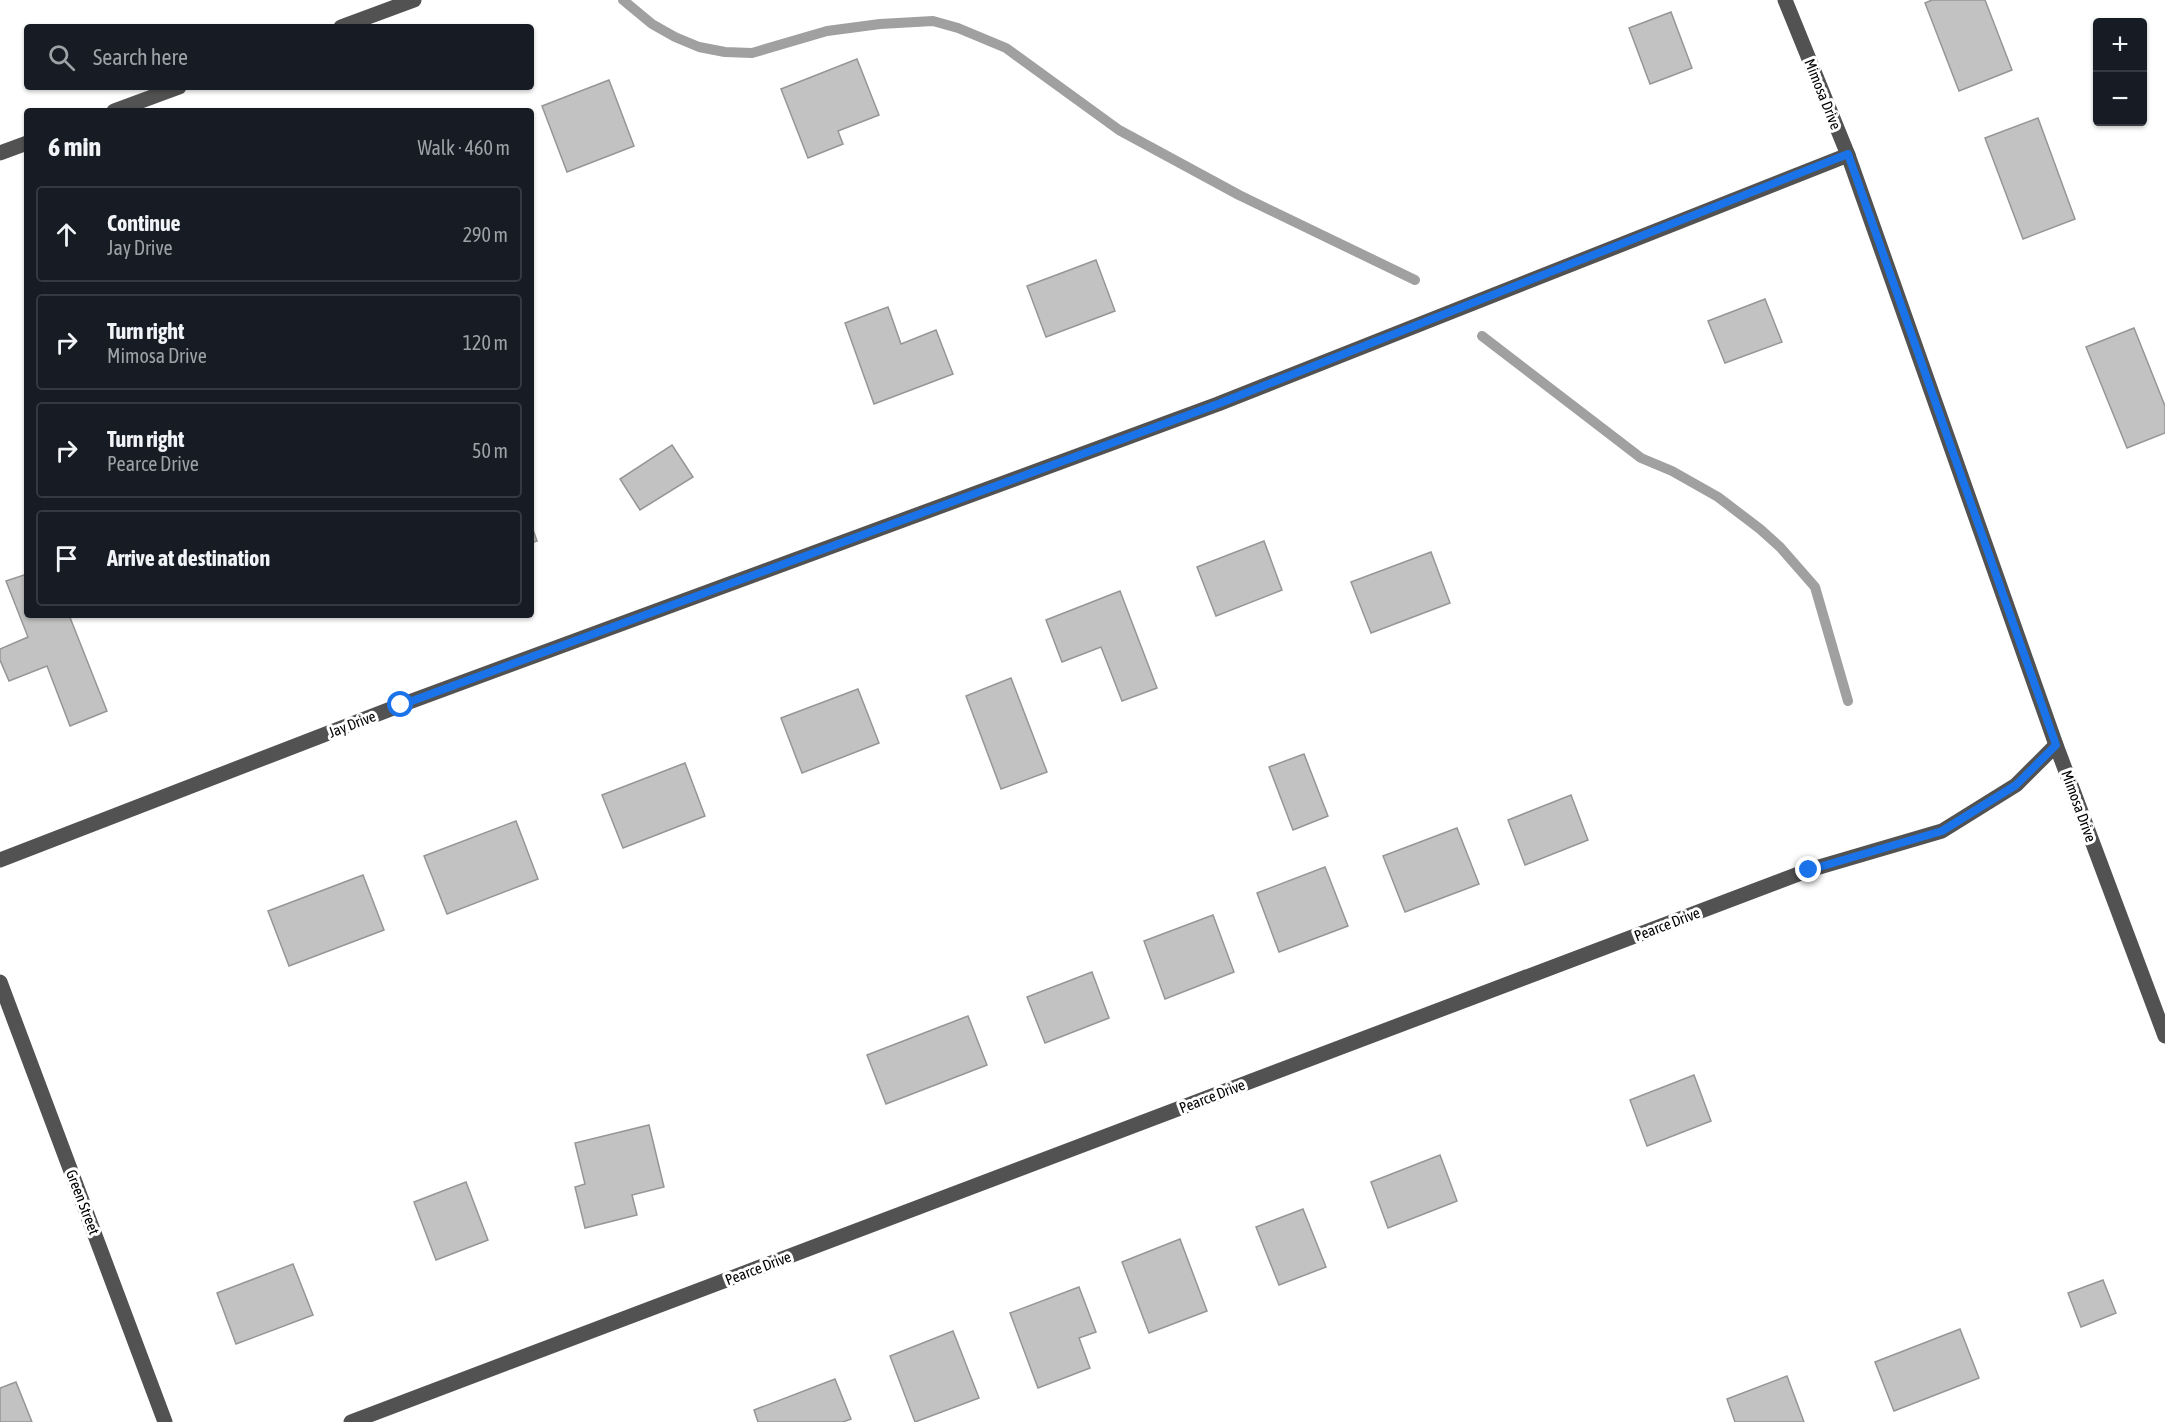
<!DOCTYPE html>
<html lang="en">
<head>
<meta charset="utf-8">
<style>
  body { margin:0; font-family:"Asap Condensed",sans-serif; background:#242831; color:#f1f3f6 }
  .controls { position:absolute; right:18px; top:18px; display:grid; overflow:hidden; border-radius:6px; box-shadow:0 2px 4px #0004 }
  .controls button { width:54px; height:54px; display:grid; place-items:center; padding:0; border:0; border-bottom:2px solid #363941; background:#171b24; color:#f1f3f6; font:30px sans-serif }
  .stop { position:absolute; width:18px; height:18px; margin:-14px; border:4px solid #1a73e8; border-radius:50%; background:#fff }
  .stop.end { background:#1a73e8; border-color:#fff; box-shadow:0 2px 6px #0008 }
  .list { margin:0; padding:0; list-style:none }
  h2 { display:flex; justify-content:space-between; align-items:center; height:78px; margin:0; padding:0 24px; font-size:26px }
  h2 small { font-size:20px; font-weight:400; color:#9ea1a6 }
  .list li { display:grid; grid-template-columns:39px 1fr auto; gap:18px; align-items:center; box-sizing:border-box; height:96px; margin:0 12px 12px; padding:0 12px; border:2px solid #363941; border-radius:6px }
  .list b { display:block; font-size:22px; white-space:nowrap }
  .list p { margin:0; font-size:20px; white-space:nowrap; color:#9ea1a6 }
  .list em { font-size:20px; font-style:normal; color:#9ea1a6 }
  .icon { flex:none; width:33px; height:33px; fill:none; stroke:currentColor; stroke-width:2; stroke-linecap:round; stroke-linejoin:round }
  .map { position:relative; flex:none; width:2165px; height:1422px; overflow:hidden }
  .search { position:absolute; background:#171b24; box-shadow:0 2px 4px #0004; left:24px; top:24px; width:510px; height:66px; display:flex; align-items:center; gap:15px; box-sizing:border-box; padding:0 21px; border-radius:6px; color:#9ea1a6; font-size:22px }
  .panel { position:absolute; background:#171b24; box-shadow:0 2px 4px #0004; left:24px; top:108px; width:510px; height:510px; border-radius:6px }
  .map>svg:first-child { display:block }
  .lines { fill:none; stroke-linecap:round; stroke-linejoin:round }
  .stream { stroke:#a0a0a0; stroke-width:10 }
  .building { fill:#c2c2c2; stroke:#969696; stroke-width:1.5 }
  .minor { stroke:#525252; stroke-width:15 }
  .route { stroke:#1a73e8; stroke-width:8 }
  .labels { text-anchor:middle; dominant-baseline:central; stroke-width:6; stroke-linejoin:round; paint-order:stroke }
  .street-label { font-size:15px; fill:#000; stroke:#fff }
</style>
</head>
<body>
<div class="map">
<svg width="2165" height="1422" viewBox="0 0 2165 1422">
  <rect width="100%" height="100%" fill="#fff"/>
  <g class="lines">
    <g class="stream">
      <polyline points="623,0 652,24 675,37 699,47 725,52 752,53 827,31 880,24 933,21 958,28 1006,48 1119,130 1239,195 1415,280"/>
      <polyline points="1482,336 1641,458 1672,471 1718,497 1760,529 1780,547 1815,587 1848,701"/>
    </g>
  </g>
  <g class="building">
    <polygon points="1932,0 1985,0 2012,70 1959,91 1925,3"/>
    <polygon points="1671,12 1692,68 1650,84 1629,28"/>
    <polygon points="857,59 879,115 838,131 843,144 808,158 781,89"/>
    <polygon points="609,80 634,146 567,172 542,106"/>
    <polygon points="2038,118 2075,219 2023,239 1985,138"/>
    <polygon points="1096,260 1115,311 1046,337 1027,286"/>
    <polygon points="1765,299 1782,342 1725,363 1708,321"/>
    <polygon points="888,307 901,344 936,330 953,374 874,404 845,323"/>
    <polygon points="2134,328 2165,406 2165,433 2127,448 2086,347"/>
    <polygon points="672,445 693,477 640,510 620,479"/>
    <polygon points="531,524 537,541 531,543"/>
    <polygon points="1264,541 1282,590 1216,616 1197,567"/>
    <polygon points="1431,552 1450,603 1371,633 1351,582"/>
    <polygon points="27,574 27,615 69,615 107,711 70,726 47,666 9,681 0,660 0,649 28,637 6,581"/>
    <polygon points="1120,591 1157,688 1122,701 1101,647 1062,662 1046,620"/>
    <polygon points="1011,678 1047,772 1001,789 966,696"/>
    <polygon points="858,689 879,743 802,773 781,718"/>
    <polygon points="1304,754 1328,816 1293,830 1269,767"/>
    <polygon points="685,763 705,816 623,848 602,795"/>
    <polygon points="1571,795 1588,840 1525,865 1508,820"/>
    <polygon points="516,821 538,879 447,914 424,856"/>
    <polygon points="1457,828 1479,884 1405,912 1383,856"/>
    <polygon points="1325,867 1348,926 1279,952 1257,893"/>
    <polygon points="363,875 384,930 289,966 268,911"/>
    <polygon points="1213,915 1234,972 1165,999 1144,941"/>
    <polygon points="1092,972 1109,1018 1045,1043 1027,997"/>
    <polygon points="968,1016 987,1065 886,1104 867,1055"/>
    <polygon points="1694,1075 1711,1121 1647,1146 1630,1100"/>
    <polygon points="649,1125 664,1187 632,1195 637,1215 585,1228 575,1187 585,1184 575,1143"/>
    <polygon points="1440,1155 1457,1201 1388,1228 1371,1182"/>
    <polygon points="466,1182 488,1240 436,1260 414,1202"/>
    <polygon points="1303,1209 1326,1267 1279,1285 1256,1227"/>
    <polygon points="1180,1239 1207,1311 1149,1333 1122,1262"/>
    <polygon points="293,1264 313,1315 236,1344 217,1293"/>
    <polygon points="2103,1280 2116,1313 2081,1327 2068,1293"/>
    <polygon points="1079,1287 1096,1332 1079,1338 1090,1368 1038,1388 1010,1313"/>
    <polygon points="1960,1329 1979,1378 1894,1411 1875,1362"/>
    <polygon points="953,1331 979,1398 915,1422 890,1356"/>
    <polygon points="1787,1376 1804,1422 1735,1422 1727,1399"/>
    <polygon points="835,1379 851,1419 843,1422 758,1422 754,1410"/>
    <polygon points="16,1382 32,1422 0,1422 0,1388"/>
  </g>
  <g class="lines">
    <g class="minor">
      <polyline points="1785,0 1848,155 2056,745 2165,1036"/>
      <polyline points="341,27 414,0"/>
      <polyline points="114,111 179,87"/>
      <polyline points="0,153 27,143"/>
      <polyline points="0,860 401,705 1218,404 1848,155"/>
      <polyline points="0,982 165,1422"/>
      <polyline points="351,1422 1809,870 1942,831 2016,785 2056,745"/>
    </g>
  </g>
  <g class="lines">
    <polyline class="route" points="401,705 1218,404 1848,154 2056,745 2016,785 1942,831 1809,870"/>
  </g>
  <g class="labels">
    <g class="street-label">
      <text transform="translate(1823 94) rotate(68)">Mimosa Drive</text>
      <text transform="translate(352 724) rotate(-21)">Jay Drive</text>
      <text transform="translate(2079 806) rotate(70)">Mimosa Drive</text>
      <text transform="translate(1667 924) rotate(-21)">Pearce Drive</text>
      <text transform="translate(1212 1096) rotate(-21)">Pearce Drive</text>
      <text transform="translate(83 1202) rotate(69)">Green Street</text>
      <text transform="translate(758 1268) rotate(-21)">Pearce Drive</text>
    </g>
  </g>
</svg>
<div class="controls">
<button>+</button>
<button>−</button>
</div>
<div class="stop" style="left:401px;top:705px"></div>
<div class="stop end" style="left:1809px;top:870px"></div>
<div class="search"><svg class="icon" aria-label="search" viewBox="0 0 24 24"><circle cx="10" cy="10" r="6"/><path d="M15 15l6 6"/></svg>Search here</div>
<section class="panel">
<h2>6 min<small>Walk · 460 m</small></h2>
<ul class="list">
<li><svg class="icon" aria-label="ahead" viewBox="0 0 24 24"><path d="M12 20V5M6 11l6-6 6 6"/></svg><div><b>Continue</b><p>Jay Drive</p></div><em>290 m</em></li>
<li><svg class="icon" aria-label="right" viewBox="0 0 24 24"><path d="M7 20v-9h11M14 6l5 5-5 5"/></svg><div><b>Turn right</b><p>Mimosa Drive</p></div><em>120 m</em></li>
<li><svg class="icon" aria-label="right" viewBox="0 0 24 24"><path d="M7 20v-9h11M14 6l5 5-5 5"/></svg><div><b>Turn right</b><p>Pearce Drive</p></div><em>50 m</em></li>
<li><svg class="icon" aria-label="arrive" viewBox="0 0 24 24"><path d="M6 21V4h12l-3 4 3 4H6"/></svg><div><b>Arrive at destination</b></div></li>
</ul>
</section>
</div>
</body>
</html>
